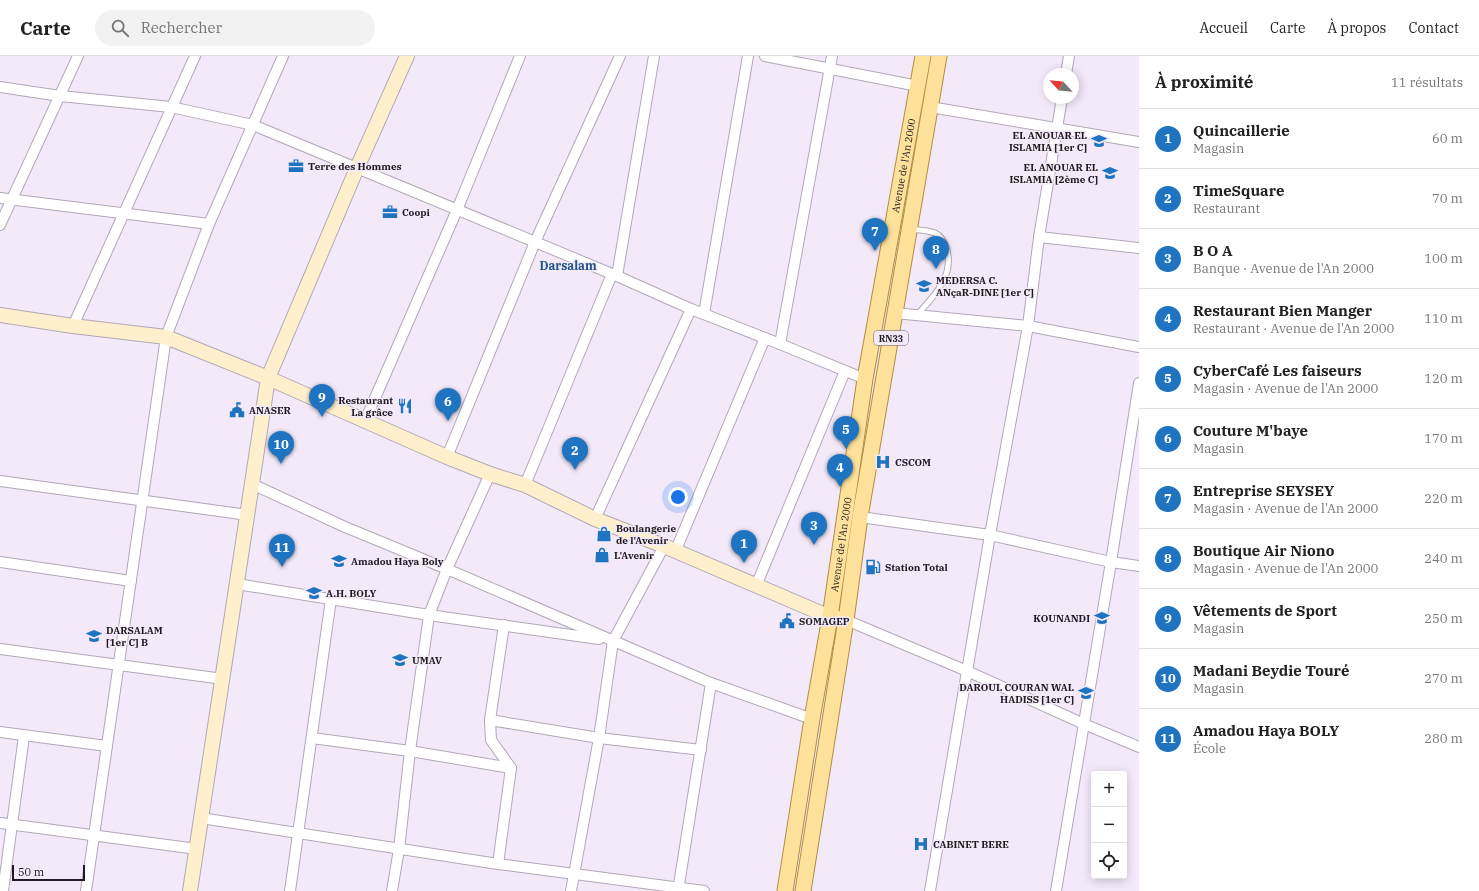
<!DOCTYPE html>
<html lang="fr">
<head>
<meta charset="utf-8">
<style>
  body { margin:0; font-family:"IBM Plex Serif",serif; background:#f2f2f2; color:#222 }
  .controls { position:absolute; right:12px; bottom:12px; display:grid; overflow:hidden; border-radius:4px; box-shadow:0 2px 10px #0003 }
  .controls button { width:36px; height:36px; display:grid; place-items:center; padding:0; border:0; border-bottom:1px solid #e0e0e0; background:#fff; color:#222; font:20px sans-serif }
  .compass { position:absolute; left:1043px; top:12px; width:36px; height:36px; border-radius:50%; background:#fff; box-shadow:0 2px 10px #0003; rotate:296deg }
  .scale { position:absolute; left:12px; bottom:10px; width:73px; box-sizing:border-box; padding-left:4px; border:2px solid #1e1a20; border-top:0; font-size:11px; line-height:14px; white-space:nowrap; color:#1e1a20; -webkit-text-stroke:3px #f3e9f9; paint-order:stroke }
  .you { position:absolute; left:678px; top:441px; width:14px; height:14px; margin:-10px; border:3px solid #fff; border-radius:50%; background:#1a73e8; box-shadow:0 0 0 6px #1a73e833 }
  .badge { display:grid; place-items:center; width:26px; height:26px; border-radius:50%; background:#1f74c2; color:#fff; font-size:13px; font-weight:700 }
  .pin { position:absolute; translate:-50% -33px; filter:drop-shadow(0 1px 2px #0008) }
  .pin::after { content:''; position:absolute; top:21px; width:14px; height:12px; background:inherit; clip-path:polygon(0 0,100% 0,50% 100%) }
  .list { margin:0; padding:0; list-style:none }
  h2 { display:flex; justify-content:space-between; align-items:center; height:52px; margin:0; padding:0 16px; font-size:17px }
  h2 small { font-size:13px; font-weight:400; color:#767676 }
  .list li { display:grid; grid-template-columns:26px 1fr auto; gap:12px; align-items:center; box-sizing:border-box; height:60px; padding:0 16px; border-top:1px solid #e0e0e0 }
  .list b { display:block; font-size:15px; white-space:nowrap }
  .list p { margin:0; font-size:13px; white-space:nowrap; color:#767676 }
  .list em { font-size:13px; font-style:normal; color:#767676 }
  .icon { flex:none; width:22px; height:22px; fill:none; stroke:currentColor; stroke-width:2; stroke-linecap:round; stroke-linejoin:round }
  .map { position:relative; flex:none; width:1139px; height:835px; overflow:hidden }
  header { display:flex; align-items:center; gap:24px; box-sizing:border-box; height:56px; padding:0 20px; background:#fff; border-bottom:1px solid #e0e0e0 }
  header strong { font-size:19px }
  nav { display:flex; gap:22px; margin-inline-start:auto; font-size:14px }
  .search { width:280px; height:36px; background:#f2f2f2; display:flex; align-items:center; gap:10px; box-sizing:border-box; padding:0 14px; border-radius:22px; color:#767676; font-size:15px }
  main { display:flex }
  aside { flex:1; background:#fff }
  .map>svg:first-child { display:block }
  .lines { fill:none; stroke-linecap:round; stroke-linejoin:round }
  .lane-casing { stroke:#b2a8b7; stroke-width:7 }
  .street-casing { stroke:#b2a8b7; stroke-width:12 }
  .secondary-casing { stroke:#b2a8b7; stroke-width:16 }
  .primary-casing { stroke:#b08e44; stroke-width:17 }
  .lane { stroke:#fff; stroke-width:5 }
  .street { stroke:#fff; stroke-width:10 }
  .secondary { stroke:#fff0cd; stroke-width:14 }
  .primary { stroke:#fee19a; stroke-width:15 }
  .labels { text-anchor:middle; dominant-baseline:central; stroke-width:3; stroke-linejoin:round; paint-order:stroke }
  .shield { fill:#f3e9f9; stroke:#5e5861; stroke-width:1 }
  .shield-label { font-size:9px; font-weight:bold; fill:#1e1a20 }
  .poi-label { font-size:10px; font-weight:bold; fill:#1e1a20; stroke:#f3e9f9; text-anchor:start }
  .street-label { font-size:10px; fill:#1e1a20; stroke:#f3e9f9 }
  .quarter-label { font-size:12px; font-weight:bold; fill:#215487; stroke:#f3e9f9 }
</style>
</head>
<body>
<header>
<strong>Carte</strong>
<div class="search"><svg class="icon" aria-label="search" viewBox="0 0 24 24"><circle cx="10" cy="10" r="6"/><path d="M15 15l6 6"/></svg>Rechercher</div>
<nav><a>Accueil</a><a>Carte</a><a>À propos</a><a>Contact</a></nav>
</header>
<main>
<div class="map">
<svg width="1139" height="835" viewBox="0 0 1139 835">
  <rect width="100%" height="100%" fill="#f3e9f9"/>
  <g class="lines">
    <g class="lane-casing">
      <path id="lane" d="M910,173C918,174 928,174 935,177C942,180 945,187 947,194C954,221 934,240 917,259"/>
    </g>
    <g class="street-casing">
      <g id="street">
        <polyline points="765,0 918,30"/>
        <polyline points="1066,18 1069,0"/>
        <polyline points="0,31 60,40 171,51 253,69 617,220 691,253 780,288 865,323"/>
        <polyline points="930,51 1139,86"/>
        <polyline points="0,142 209,168"/>
        <polyline points="0,169 78,0"/>
        <polyline points="1039,181 1139,192"/>
        <polyline points="617,220 654,0"/>
        <polyline points="895,257 1028,270 1139,291"/>
        <polyline points="704,258 748,0"/>
        <polyline points="73,270 195,0"/>
        <polyline points="780,288 832,0"/>
        <polyline points="365,365 457,154 520,0"/>
        <polyline points="447,401 535,186 620,0"/>
        <polyline points="0,425 248,459"/>
        <polyline points="252,428 345,471 447,513 711,627 812,663"/>
        <polyline points="525,429 612,218"/>
        <polyline points="860,461 990,479 1111,506 1139,510"/>
        <polyline points="595,463 691,253"/>
        <polyline points="675,496 765,282"/>
        <polyline points="0,506 131,525"/>
        <polyline points="237,528 429,559 599,583"/>
        <polyline points="756,530 845,315"/>
        <polyline points="846,564 967,615 1084,668 1139,691"/>
        <polyline points="0,593 223,623"/>
        <polyline points="490,664 599,682 701,694"/>
        <polyline points="0,676 107,690"/>
        <polyline points="312,682 410,695 511,712"/>
        <polyline points="201,762 498,808 704,835"/>
        <polyline points="0,767 197,793"/>
        <polyline points="498,808 511,712 491,684 490,664 504,569"/>
        <polyline points="3,835 24,680"/>
        <polyline points="86,835 166,281 209,168 283,0"/>
        <polyline points="290,835 331,543"/>
        <polyline points="392,835 399,793 410,695 429,559 447,513 490,418"/>
        <polyline points="571,835 599,682 613,585 664,490"/>
        <polyline points="678,835 711,627"/>
        <polyline points="930,835 990,479 1028,270 1039,181 1062,42"/>
        <polyline points="1056,835 1111,506 1139,327"/>
      </g>
    </g>
    <g class="secondary-casing">
      <g id="secondary">
        <polyline points="0,259 73,270 166,281 268,322 447,401 490,418 525,429 595,463 664,490 830,561 846,564"/>
        <polyline points="190,835 268,322 357,112 407,0"/>
      </g>
    </g>
    <g class="primary-casing">
      <g id="primary">
        <path id="s1" d="M785,835L812,663L830,561L865,323L923,0"/>
        <polyline points="803,835 846,564 860,461 939,0"/>
      </g>
    </g>
    <use href="#lane" class="lane"/>
    <use href="#street" class="street"/>
    <use href="#secondary" class="secondary"/>
    <use href="#primary" class="primary"/>
  </g>
  <defs>
    <g id="school-bare" transform="scale(1.2)"><path d="M0-5L7-2L0 1L-7-2ZM-4 1L0 2.5L4 1V4Q0 6-4 4Z" fill="#1f74c2" stroke="#f3e9f9" stroke-width="2.5" paint-order="stroke"/></g>
    <g id="office-bare" transform="scale(1.2)"><path d="M-6-3h4V-5.5h4V-3h4V5H-6ZM-1-4.5V-3h2v-1.5ZM-6 0V1H6V0Z" fill="#1f74c2" stroke="#f3e9f9" stroke-width="2.5" paint-order="stroke"/></g>
    <g id="restaurant-bare" transform="scale(1.2)"><path d="M-5-6h1v4h1v-4h1v4h1v-4h1v5L-1.5 .5V6h-2V.5L-5-1ZM5-6V6H3V1.5H1.5Q1.5-4 5-6Z" fill="#1f74c2" stroke="#f3e9f9" stroke-width="2.5" paint-order="stroke"/></g>
    <g id="civic-bare" transform="scale(1.2)"><path d="M-.6-6.5H3V-4.5H.6V-3L4-1V1h2V6H-6V1h2V-1L-.6-3ZM-1.2 2.5V6h2.4V2.5Z" fill="#1f74c2" stroke="#f3e9f9" stroke-width="2.5" paint-order="stroke"/></g>
    <g id="hospital-bare" transform="scale(1.2)"><path d="M-5-5h3v3.5h4V-5h3V5h-3V1.5h-4V5h-3Z" fill="#1f74c2" stroke="#f3e9f9" stroke-width="2.5" paint-order="stroke"/></g>
    <g id="shop-bare" transform="scale(1.2)"><path d="M-5-2.5h2.3a2.7 3.5 0 0 1 5.4 0H5L5.5 6h-11ZM-1.5-2.5h3a1.5 2.3 0 0 0-3 0Z" fill="#1f74c2" stroke="#f3e9f9" stroke-width="2.5" paint-order="stroke"/></g>
    <g id="fuel-bare" transform="scale(1.2)"><path d="M-5.5-6h7V0h2V4h1.3V-2.5L3-4.5l.8-.8L6-3V5H2.5V1h-1V6h-7ZM-4.2-4.7v3.2H.2V-4.7Z" fill="#1f74c2" stroke="#f3e9f9" stroke-width="2.5" paint-order="stroke"/></g>
  </defs>
  <g fill-rule="evenodd">
    <use href="#school-bare" x="1099" y="85"/>
    <use href="#office-bare" x="296" y="110"/>
    <use href="#school-bare" x="1110" y="117"/>
    <use href="#office-bare" x="390" y="156"/>
    <use href="#school-bare" x="924" y="230"/>
    <use href="#restaurant-bare" x="405" y="350"/>
    <use href="#civic-bare" x="237" y="354"/>
    <use href="#hospital-bare" x="883" y="406"/>
    <use href="#shop-bare" x="604" y="478"/>
    <use href="#shop-bare" x="602" y="499"/>
    <use href="#school-bare" x="339" y="505"/>
    <use href="#fuel-bare" x="873" y="511"/>
    <use href="#school-bare" x="314" y="537"/>
    <use href="#school-bare" x="1102" y="562"/>
    <use href="#civic-bare" x="787" y="565"/>
    <use href="#school-bare" x="94" y="580"/>
    <use href="#school-bare" x="400" y="604"/>
    <use href="#school-bare" x="1086" y="637"/>
    <use href="#hospital-bare" x="921" y="788"/>
  </g>
  <g class="labels">
    <rect class="shield" x="874" y="275" width="34" height="14" rx="3"/>
    <g class="shield-label">
      <text x="891" y="282">RN33</text>
    </g>
    <g class="poi-label">
      <text x="1087" y="79" text-anchor="end">EL ANOUAR EL<tspan x="1087" dy="12">ISLAMIA [1er C]</tspan></text>
      <text x="308" y="110">Terre des Hommes</text>
      <text x="1098" y="111" text-anchor="end">EL ANOUAR EL<tspan x="1098" dy="12">ISLAMIA [2ème C]</tspan></text>
      <text x="402" y="156">Coopi</text>
      <text x="936" y="224">MEDERSA C.<tspan x="936" dy="12">ANçaR-DINE [1er C]</tspan></text>
      <text x="393" y="344" text-anchor="end">Restaurant<tspan x="393" dy="12">La grâce</tspan></text>
      <text x="249" y="354">ANASER</text>
      <text x="895" y="406">CSCOM</text>
      <text x="616" y="472">Boulangerie<tspan x="616" dy="12">de l'Avenir</tspan></text>
      <text x="614" y="499">L'Avenir</text>
      <text x="351" y="505">Amadou Haya Boly</text>
      <text x="885" y="511">Station Total</text>
      <text x="326" y="537">A.H. BOLY</text>
      <text x="1090" y="562" text-anchor="end">KOUNANDI</text>
      <text x="799" y="565">SOMAGEP</text>
      <text x="106" y="574">DARSALAM<tspan x="106" dy="12">[1er C] B</tspan></text>
      <text x="412" y="604">UMAV</text>
      <text x="1074" y="631" text-anchor="end">DAROUL COURAN WAL<tspan x="1074" dy="12">HADISS [1er C]</tspan></text>
      <text x="933" y="788">CABINET BERE</text>
    </g>
    <g class="street-label">
      <text stroke="none"><textPath href="#s1" startOffset="735">Avenue de l'An 2000</textPath></text>
      <text stroke="none"><textPath href="#s1" startOffset="351">Avenue de l'An 2000</textPath></text>
    </g>
    <g class="quarter-label">
      <text x="568" y="209">Darsalam</text>
    </g>
  </g>
</svg>
<div class="controls">
<button>+</button>
<button>−</button>
<button><svg class="icon" aria-label="locate" viewBox="0 0 24 24"><circle cx="12" cy="12" r="6"/><path d="M12 2v4M12 18v4M2 12h4M18 12h4"/></svg></button>
</div>
<svg class="compass" viewBox="-18 -18 36 36"><path d="M0-13l5 13h-10z" fill="#e53935"/><path d="M0 13l5-13h-10z" fill="#767676"/></svg>
<div class="scale">50 m</div>
<div class="you"></div>
<div class="pin badge" style="left:744px;top:507px">1</div>
<div class="pin badge" style="left:575px;top:414px">2</div>
<div class="pin badge" style="left:814px;top:489px">3</div>
<div class="pin badge" style="left:840px;top:431px">4</div>
<div class="pin badge" style="left:846px;top:393px">5</div>
<div class="pin badge" style="left:448px;top:365px">6</div>
<div class="pin badge" style="left:875px;top:195px">7</div>
<div class="pin badge" style="left:936px;top:213px">8</div>
<div class="pin badge" style="left:322px;top:361px">9</div>
<div class="pin badge" style="left:281px;top:408px">10</div>
<div class="pin badge" style="left:282px;top:511px">11</div>
</div>
<aside>
<h2>À proximité<small>11 résultats</small></h2>
<ul class="list">
<li><span class="badge">1</span><div><b>Quincaillerie</b><p>Magasin</p></div><em>60 m</em></li>
<li><span class="badge">2</span><div><b>TimeSquare</b><p>Restaurant</p></div><em>70 m</em></li>
<li><span class="badge">3</span><div><b>B O A</b><p>Banque · Avenue de l'An 2000</p></div><em>100 m</em></li>
<li><span class="badge">4</span><div><b>Restaurant Bien Manger</b><p>Restaurant · Avenue de l'An 2000</p></div><em>110 m</em></li>
<li><span class="badge">5</span><div><b>CyberCafé Les faiseurs</b><p>Magasin · Avenue de l'An 2000</p></div><em>120 m</em></li>
<li><span class="badge">6</span><div><b>Couture M'baye</b><p>Magasin</p></div><em>170 m</em></li>
<li><span class="badge">7</span><div><b>Entreprise SEYSEY</b><p>Magasin · Avenue de l'An 2000</p></div><em>220 m</em></li>
<li><span class="badge">8</span><div><b>Boutique Air Niono</b><p>Magasin · Avenue de l'An 2000</p></div><em>240 m</em></li>
<li><span class="badge">9</span><div><b>Vêtements de Sport</b><p>Magasin</p></div><em>250 m</em></li>
<li><span class="badge">10</span><div><b>Madani Beydie Touré</b><p>Magasin</p></div><em>270 m</em></li>
<li><span class="badge">11</span><div><b>Amadou Haya BOLY</b><p>École</p></div><em>280 m</em></li>
</ul>
</aside>
</main>
</body>
</html>
